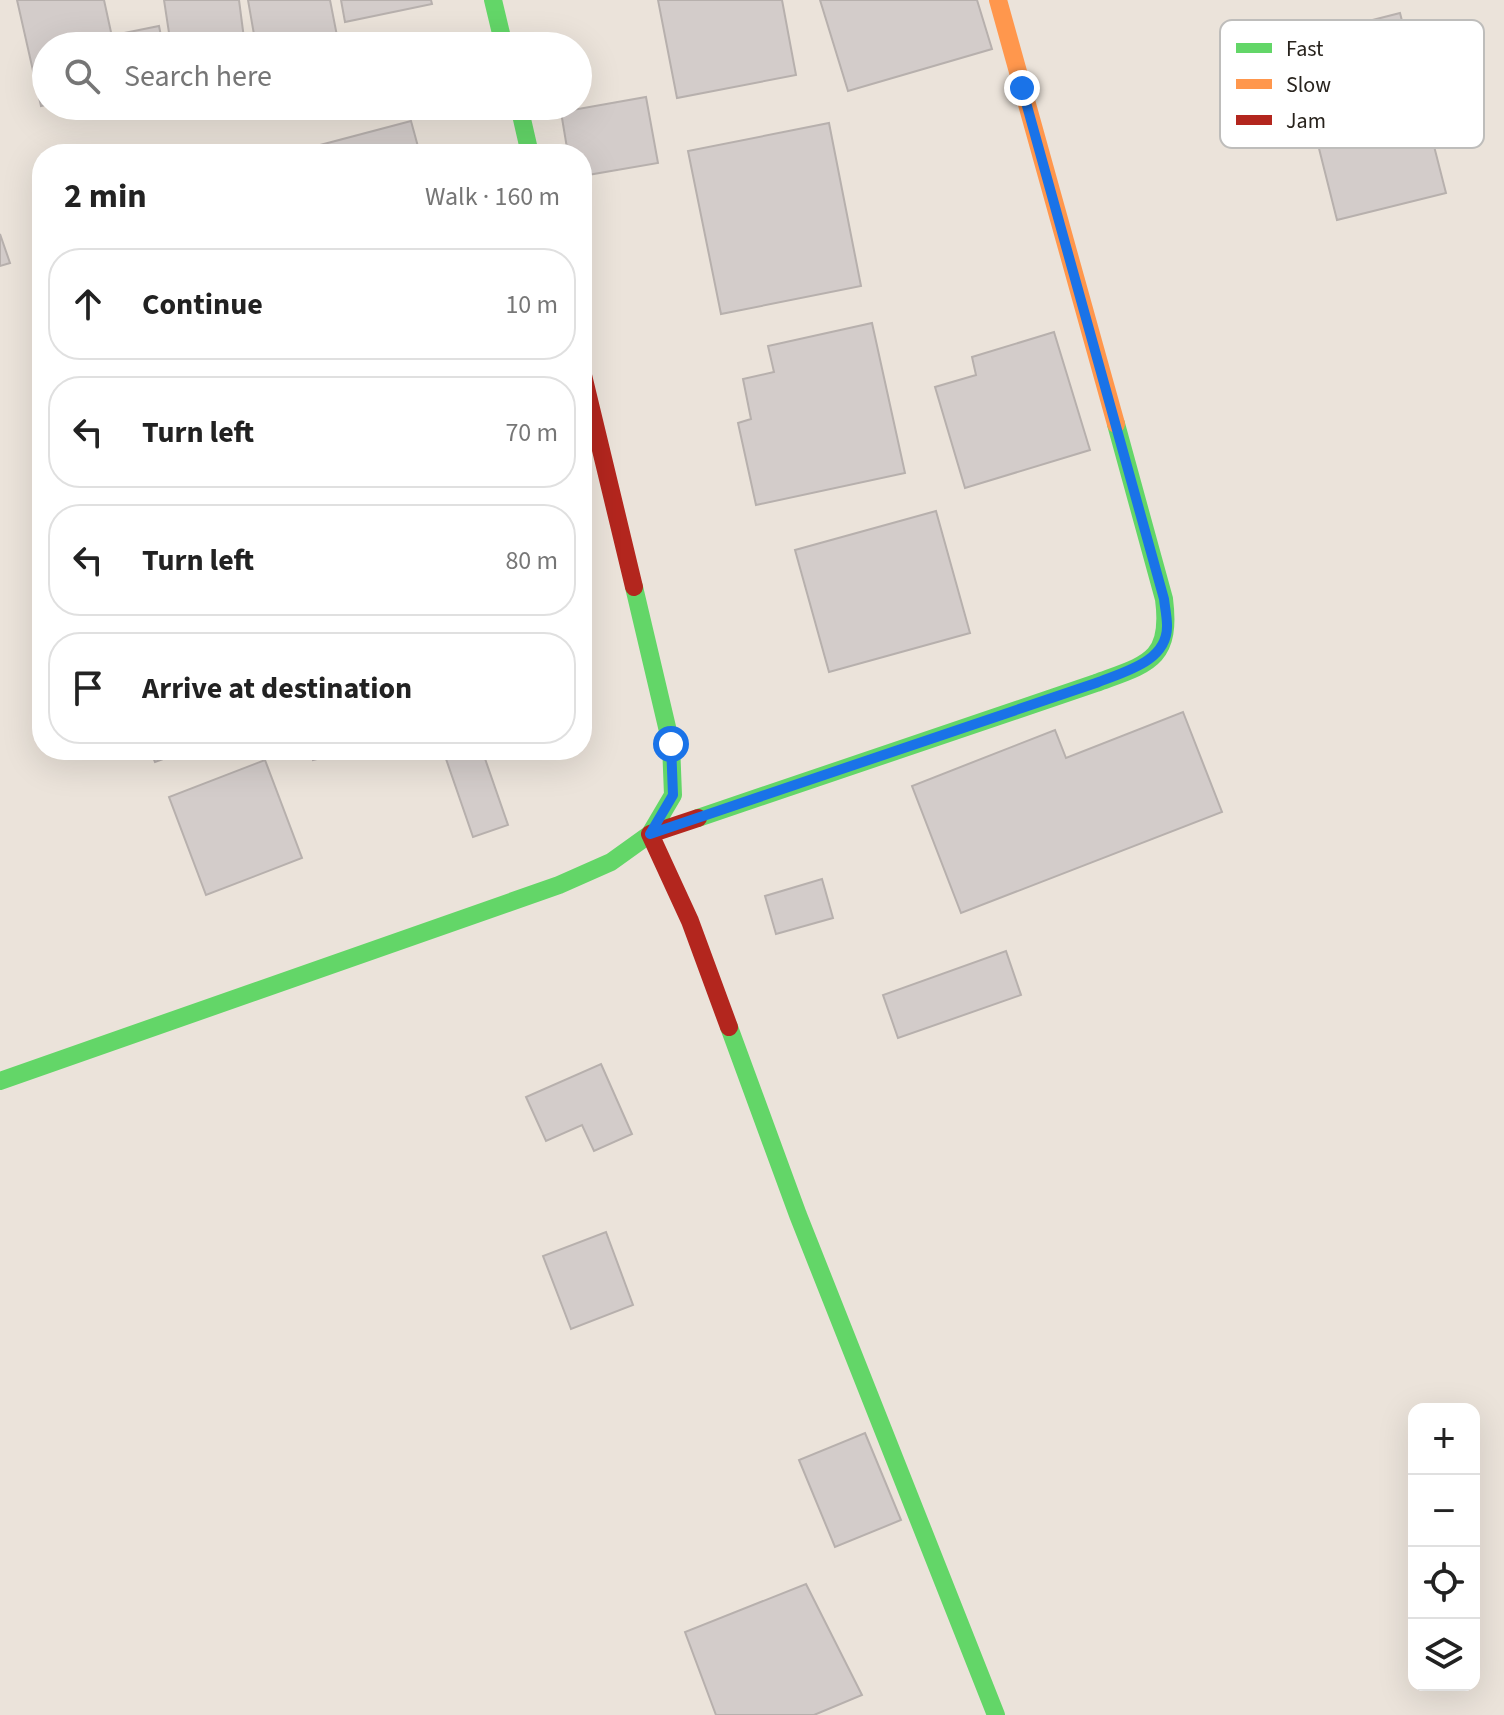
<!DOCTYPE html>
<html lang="en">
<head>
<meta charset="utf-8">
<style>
  body { margin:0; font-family:"Source Sans 3",sans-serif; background:#f6f6f6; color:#222 }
  .controls { position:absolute; right:24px; bottom:24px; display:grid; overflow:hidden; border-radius:16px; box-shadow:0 8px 32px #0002 }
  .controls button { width:72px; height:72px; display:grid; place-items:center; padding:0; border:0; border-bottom:2px solid #e0e0e0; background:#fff; color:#222; font:40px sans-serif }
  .stop { position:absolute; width:24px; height:24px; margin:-18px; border:6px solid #1a73e8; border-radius:50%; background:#fff }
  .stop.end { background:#1a73e8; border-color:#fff; box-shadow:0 2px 8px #0008 }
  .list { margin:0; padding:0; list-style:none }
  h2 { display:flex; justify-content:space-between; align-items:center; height:104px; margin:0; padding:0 32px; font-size:34px }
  h2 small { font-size:26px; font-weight:400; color:#767676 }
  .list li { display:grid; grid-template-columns:52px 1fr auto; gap:24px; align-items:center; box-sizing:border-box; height:112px; margin:0 16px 16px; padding:0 16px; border:2px solid #e0e0e0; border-radius:32px }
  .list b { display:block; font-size:30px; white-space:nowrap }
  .list em { font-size:26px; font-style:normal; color:#767676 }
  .icon { flex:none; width:44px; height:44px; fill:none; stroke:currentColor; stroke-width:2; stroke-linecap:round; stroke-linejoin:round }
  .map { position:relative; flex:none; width:1504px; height:1715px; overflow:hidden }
  .search { position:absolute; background:#fff; box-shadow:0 8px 32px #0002; left:32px; top:32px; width:560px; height:88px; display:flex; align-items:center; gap:20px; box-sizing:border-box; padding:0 28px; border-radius:44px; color:#767676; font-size:30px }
  .panel { position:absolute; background:#fff; box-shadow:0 8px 32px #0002; left:32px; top:144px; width:560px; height:616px; border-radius:32px }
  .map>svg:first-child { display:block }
  .building { fill:#d3ccca; stroke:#b7b0ad; stroke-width:2 }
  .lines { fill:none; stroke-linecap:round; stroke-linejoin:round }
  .fast { stroke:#63d668; stroke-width:18 }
  .slow { stroke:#ff974d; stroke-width:18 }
  .jam { stroke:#b3261e; stroke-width:18 }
  .route { stroke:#1a73e8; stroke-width:10 }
  .key { fill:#fff; stroke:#bebdbb; stroke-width:2 }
  .key-label { font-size:22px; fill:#28231d }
</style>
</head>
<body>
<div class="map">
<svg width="1504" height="1715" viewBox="0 0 1504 1715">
  <rect width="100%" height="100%" fill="#ebe3da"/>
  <g class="building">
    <polygon points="17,0 104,0 114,46 46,46 46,105 41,106"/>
    <polygon points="164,0 239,0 245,46 171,46"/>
    <polygon points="248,0 330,0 339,46 256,46"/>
    <polygon points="341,0 431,0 432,4 345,22"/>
    <polygon points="658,0 782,0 796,75 677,98"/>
    <polygon points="820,0 977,0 992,49 848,91"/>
    <polygon points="1400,13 1446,193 1337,220 1298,65 1347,52 1341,28"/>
    <polygon points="159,26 163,46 127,46 124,33"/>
    <polygon points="646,97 658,163 582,176 582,154 568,154 561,112"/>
    <polygon points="411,121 420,154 307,154 305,149"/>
    <polygon points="829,123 861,286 721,314 688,151"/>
    <polygon points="0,234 10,263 0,266"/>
    <polygon points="872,323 905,473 756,505 738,423 751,419 743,379 774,372 768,346"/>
    <polygon points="1054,332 1090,450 965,488 935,387 976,375 972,357"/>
    <polygon points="936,511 970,633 829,672 795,550"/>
    <polygon points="1183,712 1222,812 961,913 912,786 1055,730 1066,758"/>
    <polygon points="150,750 188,750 155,762"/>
    <polygon points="311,750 353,750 313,760"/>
    <polygon points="462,750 482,750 508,825 473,837 445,756"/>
    <polygon points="265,760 302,858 206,895 169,797"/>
    <polygon points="822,879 833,918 776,934 765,896"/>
    <polygon points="1006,951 1021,995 898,1038 883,995"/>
    <polygon points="601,1064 632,1134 594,1151 582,1125 546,1141 526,1097"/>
    <polygon points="606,1232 633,1305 571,1329 543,1256"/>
    <polygon points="865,1433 901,1520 835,1547 799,1460"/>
    <polygon points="806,1584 862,1695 814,1715 716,1715 685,1632"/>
  </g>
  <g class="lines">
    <g class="fast">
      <polyline points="493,0 504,46"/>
      <polyline points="519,106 530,154"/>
      <path d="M698,818L1096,683C1147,664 1172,661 1164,599L1116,424"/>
      <polyline points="729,1027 798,1215 996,1715"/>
      <polyline points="0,1081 559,885 611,862 650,834 673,795 671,744 634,587"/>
    </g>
    <polyline class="slow" points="998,0 1116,424"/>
    <g class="jam">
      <polyline points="582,371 634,587"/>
      <polyline points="698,818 650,834 690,921 729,1027"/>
    </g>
  </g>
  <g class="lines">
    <path class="route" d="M671,744L673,795L650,834L1096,683C1123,672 1168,662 1167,625C1167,617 1165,608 1164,599L1022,88"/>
  </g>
  <rect x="1220" y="20" width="264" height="128" rx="12" class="key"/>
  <rect x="1236" y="43" width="36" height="10" fill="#63d668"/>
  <rect x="1236" y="79" width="36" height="10" fill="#ff974d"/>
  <rect x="1236" y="115" width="36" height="10" fill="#b3261e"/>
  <g class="key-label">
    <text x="1286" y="56">Fast</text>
    <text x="1286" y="92">Slow</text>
    <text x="1286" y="128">Jam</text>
  </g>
</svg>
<div class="controls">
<button>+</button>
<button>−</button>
<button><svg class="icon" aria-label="locate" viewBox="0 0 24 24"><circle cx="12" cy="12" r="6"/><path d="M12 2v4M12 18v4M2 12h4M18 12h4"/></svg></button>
<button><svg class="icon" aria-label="layers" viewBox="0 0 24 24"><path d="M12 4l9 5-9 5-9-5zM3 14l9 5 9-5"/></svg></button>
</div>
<div class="stop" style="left:671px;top:744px"></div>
<div class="stop end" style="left:1022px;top:88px"></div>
<div class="search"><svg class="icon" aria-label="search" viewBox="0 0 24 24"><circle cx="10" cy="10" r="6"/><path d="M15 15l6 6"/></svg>Search here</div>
<section class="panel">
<h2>2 min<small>Walk · 160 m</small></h2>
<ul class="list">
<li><svg class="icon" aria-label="ahead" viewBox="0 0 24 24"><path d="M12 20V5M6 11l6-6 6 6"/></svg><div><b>Continue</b></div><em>10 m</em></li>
<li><svg class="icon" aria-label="left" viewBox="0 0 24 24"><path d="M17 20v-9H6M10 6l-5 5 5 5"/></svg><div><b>Turn left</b></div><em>70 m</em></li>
<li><svg class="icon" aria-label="left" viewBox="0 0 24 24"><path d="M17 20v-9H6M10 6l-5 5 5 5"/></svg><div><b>Turn left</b></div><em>80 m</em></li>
<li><svg class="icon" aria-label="arrive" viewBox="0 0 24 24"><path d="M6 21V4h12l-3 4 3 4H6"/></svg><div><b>Arrive at destination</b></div></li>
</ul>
</section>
</div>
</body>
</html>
